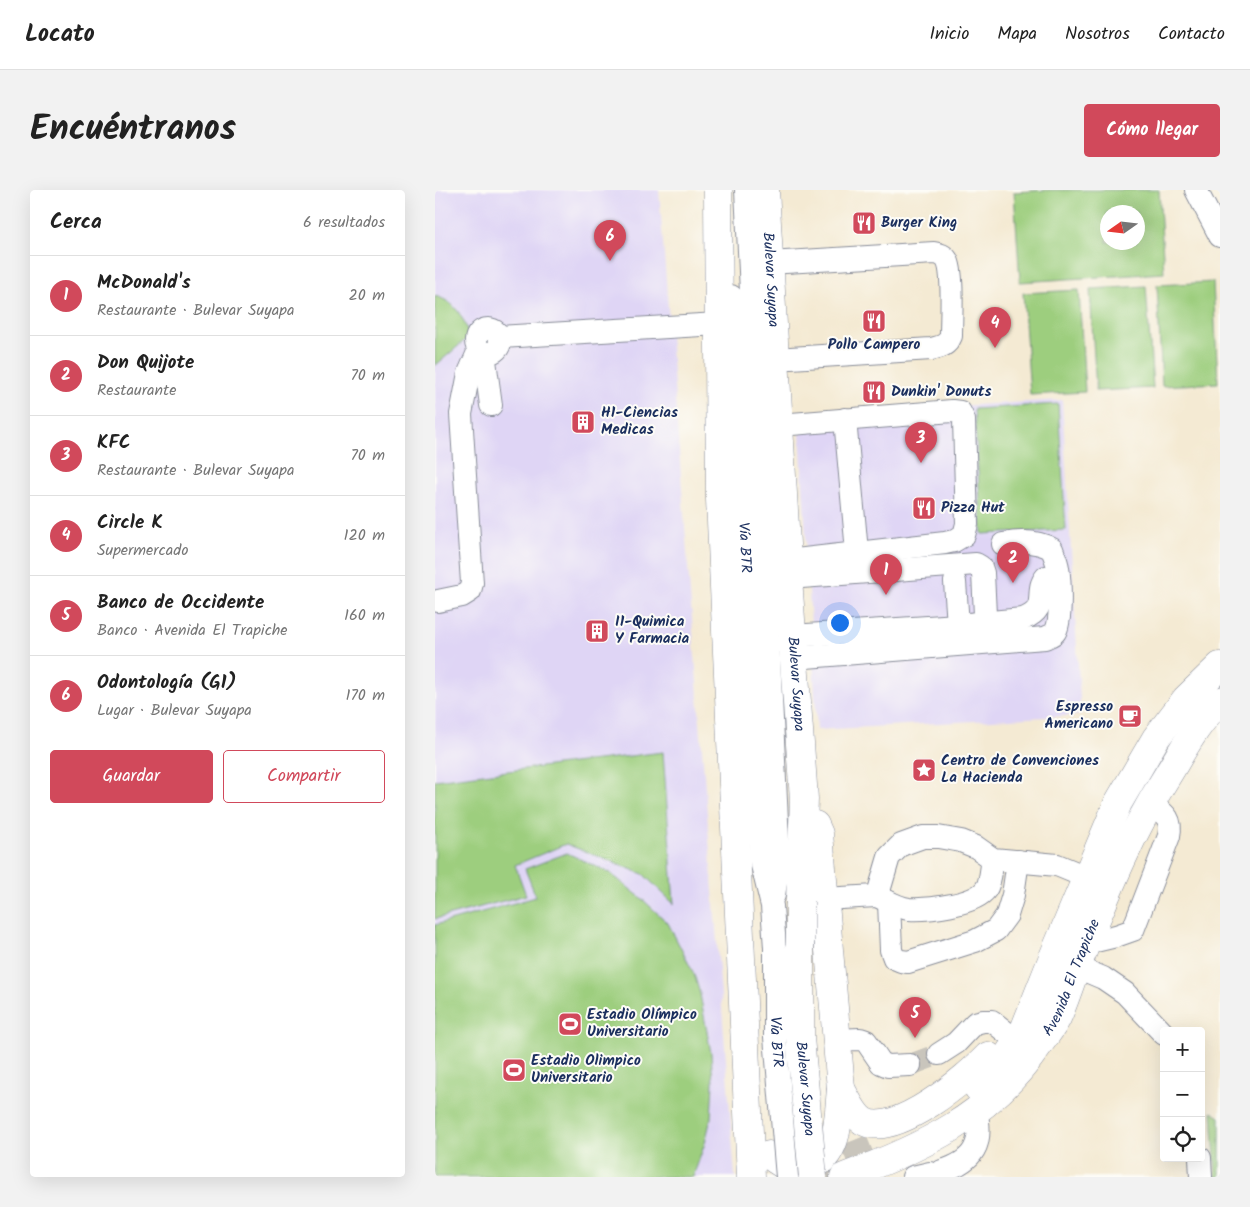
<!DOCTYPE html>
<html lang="es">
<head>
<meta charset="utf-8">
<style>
  body { margin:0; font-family:Kalam,sans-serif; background:#f2f2f2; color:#222 }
  .controls { position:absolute; right:15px; bottom:15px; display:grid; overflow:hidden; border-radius:5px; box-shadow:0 5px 20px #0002 }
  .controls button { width:45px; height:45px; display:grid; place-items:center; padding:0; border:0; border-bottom:1px solid #e0e0e0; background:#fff; color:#222; font:25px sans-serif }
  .compass { position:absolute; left:665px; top:15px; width:45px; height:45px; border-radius:50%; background:#fff; box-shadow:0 5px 20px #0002; rotate:256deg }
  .you { position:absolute; left:404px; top:432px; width:18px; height:18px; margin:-12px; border:4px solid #fff; border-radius:50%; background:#1a73e8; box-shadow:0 0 0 8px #1a73e833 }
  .badge { display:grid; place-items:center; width:32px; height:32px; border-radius:50%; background:#d1495b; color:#fff; font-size:16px; font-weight:700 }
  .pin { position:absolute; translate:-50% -41px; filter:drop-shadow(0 1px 2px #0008) }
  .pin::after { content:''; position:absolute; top:26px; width:18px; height:15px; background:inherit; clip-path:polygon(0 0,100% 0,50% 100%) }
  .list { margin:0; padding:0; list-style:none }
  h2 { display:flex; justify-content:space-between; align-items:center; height:65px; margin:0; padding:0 20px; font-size:21px }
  h2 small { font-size:16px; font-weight:400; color:#767676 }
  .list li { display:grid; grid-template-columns:32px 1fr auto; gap:15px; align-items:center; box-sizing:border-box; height:80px; padding:0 20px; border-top:1px solid #e0e0e0 }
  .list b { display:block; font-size:19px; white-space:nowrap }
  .list p { margin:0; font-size:16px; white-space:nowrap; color:#767676 }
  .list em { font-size:16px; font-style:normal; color:#767676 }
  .actions { display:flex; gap:10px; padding:15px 20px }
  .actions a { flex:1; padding:11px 0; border:1px solid #d1495b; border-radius:5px; text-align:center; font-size:18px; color:#d1495b }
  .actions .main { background:#d1495b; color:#fff }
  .icon { flex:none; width:28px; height:28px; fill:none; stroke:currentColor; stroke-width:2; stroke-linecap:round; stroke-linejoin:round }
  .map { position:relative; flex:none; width:785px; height:987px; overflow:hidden; border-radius:5px }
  header { display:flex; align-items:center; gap:30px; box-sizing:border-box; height:70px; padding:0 25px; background:#fff; border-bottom:1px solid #e0e0e0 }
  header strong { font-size:24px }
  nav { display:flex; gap:28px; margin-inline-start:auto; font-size:18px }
  .intro { display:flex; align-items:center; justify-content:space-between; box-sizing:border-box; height:120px; padding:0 30px }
  h1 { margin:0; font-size:35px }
  .button { padding:12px 22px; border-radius:5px; background:#d1495b; color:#fff; font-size:18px; font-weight:700 }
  main { display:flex; gap:30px; padding:0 30px }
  aside { flex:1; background:#fff; border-radius:5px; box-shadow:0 5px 20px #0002 }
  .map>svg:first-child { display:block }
  .built { fill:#dfd5f5 }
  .green { fill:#9dce7e; stroke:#5c7e6e; fill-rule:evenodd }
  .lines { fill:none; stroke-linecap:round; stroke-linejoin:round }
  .minor-tunnel { stroke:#c9c5bc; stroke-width:22; stroke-dasharray:22 11; stroke-linecap:butt }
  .major-tunnel { stroke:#c9c5bc; stroke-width:28; stroke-dasharray:28 14; stroke-linecap:butt }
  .minor-casing { stroke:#888c98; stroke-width:24 }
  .major-casing { stroke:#888c98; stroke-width:29 }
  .minor { stroke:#fff; stroke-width:22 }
  .major { stroke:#fff; stroke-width:28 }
  .minor-bridge-casing { stroke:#888c98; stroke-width:24; stroke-linecap:butt }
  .major-bridge-casing { stroke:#888c98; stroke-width:29; stroke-linecap:butt }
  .minor-bridge { stroke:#fff; stroke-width:22 }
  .major-bridge { stroke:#fff; stroke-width:28 }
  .labels { text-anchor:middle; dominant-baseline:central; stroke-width:4; stroke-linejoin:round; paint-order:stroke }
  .poi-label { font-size:15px; font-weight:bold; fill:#1b2f5e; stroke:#fdfcf7; text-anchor:start }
  .street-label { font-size:15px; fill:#1b2f5e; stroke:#fdfcf7 }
</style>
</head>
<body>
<header>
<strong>Locato</strong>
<nav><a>Inicio</a><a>Mapa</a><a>Nosotros</a><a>Contacto</a></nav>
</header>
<div class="intro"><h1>Encuéntranos</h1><a class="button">Cómo llegar</a></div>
<main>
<aside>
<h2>Cerca<small>6 resultados</small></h2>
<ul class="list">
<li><span class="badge">1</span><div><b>McDonald's</b><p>Restaurante · Bulevar Suyapa</p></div><em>20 m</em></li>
<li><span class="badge">2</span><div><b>Don Quijote</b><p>Restaurante</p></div><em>70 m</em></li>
<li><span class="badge">3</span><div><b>KFC</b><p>Restaurante · Bulevar Suyapa</p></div><em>70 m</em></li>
<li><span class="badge">4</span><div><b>Circle K</b><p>Supermercado</p></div><em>120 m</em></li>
<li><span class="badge">5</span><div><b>Banco de Occidente</b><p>Banco · Avenida El Trapiche</p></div><em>160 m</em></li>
<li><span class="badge">6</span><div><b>Odontología (G1)</b><p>Lugar · Bulevar Suyapa</p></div><em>170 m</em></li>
</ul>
<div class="actions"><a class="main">Guardar</a><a>Compartir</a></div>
</aside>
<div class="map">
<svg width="785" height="987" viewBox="0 0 785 987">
  <rect width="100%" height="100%" fill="#fdfcf7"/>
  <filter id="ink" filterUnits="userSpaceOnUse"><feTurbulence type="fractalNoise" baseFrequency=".02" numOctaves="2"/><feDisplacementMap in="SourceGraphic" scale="10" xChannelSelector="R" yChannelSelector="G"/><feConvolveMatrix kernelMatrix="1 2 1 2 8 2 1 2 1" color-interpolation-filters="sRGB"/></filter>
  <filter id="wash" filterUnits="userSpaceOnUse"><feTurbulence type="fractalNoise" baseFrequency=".0096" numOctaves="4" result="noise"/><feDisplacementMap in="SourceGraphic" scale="20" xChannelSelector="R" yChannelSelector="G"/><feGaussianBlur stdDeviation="1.12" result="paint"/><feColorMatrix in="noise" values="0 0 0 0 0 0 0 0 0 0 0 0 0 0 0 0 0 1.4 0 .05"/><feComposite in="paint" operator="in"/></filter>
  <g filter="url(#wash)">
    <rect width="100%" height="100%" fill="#f4ead3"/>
    <g class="built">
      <polygon points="0,0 224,0 300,987 0,987"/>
      <polygon points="627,210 646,525 382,540 364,225"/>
    </g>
    <g class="green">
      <path d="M614,0H724L729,83L585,92L579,2ZM672,22H702V52H672Z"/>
      <polygon points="778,92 783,193 727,196 722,95"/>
      <polygon points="711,96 718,198 661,201 655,99"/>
      <polygon points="644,100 650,202 595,205 588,103"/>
      <path d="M0,106C22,112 27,127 35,146L0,176Z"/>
      <polygon points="623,214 631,340 547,344 539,219"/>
      <polygon points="228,562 239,714 208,684 131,654 80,675 91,705 0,729 0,590"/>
      <polygon points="132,663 175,683 205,707 233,733 259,784 265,804 276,863 278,893 276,928 270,953 258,987 0,987 0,735 101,707 90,679"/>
      <polygon points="777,922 785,927 785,987 781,987"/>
    </g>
  </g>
  <g filter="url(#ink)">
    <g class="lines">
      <polyline class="minor-tunnel" points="475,875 504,864"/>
      <polyline class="major-tunnel" points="373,987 388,978 442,956"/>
      <g class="minor-casing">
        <g id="minor">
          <polyline points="311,0 344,672 339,705"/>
          <polyline points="761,0 785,46"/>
          <path d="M334,73L499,63C505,64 509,65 512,70C519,82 516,131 516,146C512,156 505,157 496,159L340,169"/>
          <path id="s1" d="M296,106L326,671L337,716L340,758"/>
          <circle cx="53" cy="151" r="12"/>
          <polyline points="65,147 283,134"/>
          <polyline points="49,163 56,215"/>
          <polyline points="410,229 422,362"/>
          <polyline points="344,235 517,221 525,222 529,230 532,334 529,345 519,351 510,353 352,371"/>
          <polyline points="353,388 541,374 546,377 548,383 551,446"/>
          <polyline points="520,392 523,435"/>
          <polyline points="3,411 27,406 35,401 37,393 26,224 34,183 44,160"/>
          <path d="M357,446L523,435L588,429C616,418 598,402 611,387L623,390"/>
          <path d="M358,468L610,448C614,446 618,445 620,442C627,432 625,390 623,378C622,371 619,365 617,359C602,350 584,351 568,354"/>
          <path d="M442,706C452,711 464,718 474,719C492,720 540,715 551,699C556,692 556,678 558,669"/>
          <polyline points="389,709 441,706 444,701 454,667 466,655 488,647 503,647 526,651 541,657 558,669 622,675 651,687"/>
          <polyline points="454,712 456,760 459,768 466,771 473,772 540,751 561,740 572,725 578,705 583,671"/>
          <path d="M652,753L681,746L698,740L734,646C738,627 728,623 715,613"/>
          <polyline points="642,777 668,788 690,803 729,844"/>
          <polyline points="401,850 425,849 431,851 446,873 453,876 475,875"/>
          <polyline points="504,864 521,853 540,833 548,831 557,831 572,843"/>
          <polyline points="765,968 766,987"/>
          <path d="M507,981C539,971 549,954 541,921"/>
          <polyline points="478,987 495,983"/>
        </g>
      </g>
      <g class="major-casing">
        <g id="major">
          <polyline points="283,0 285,309 316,987"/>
          <path id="s2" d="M330,0L353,388L369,609L365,711"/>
          <polyline points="543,898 555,887 573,865 589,840 618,767 683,613 721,548 751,509 785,476"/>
          <path d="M406,899C412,909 418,924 428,931C459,950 533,887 553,866"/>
          <path d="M334,965C346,974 359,984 376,977C405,964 403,926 406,899L384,644L380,635"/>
          <path id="s3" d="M409,987C486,958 555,927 603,856C609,847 617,838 622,828C630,811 635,793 642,776C668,713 692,649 729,591C746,564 761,533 785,511"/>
        </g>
      </g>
      <use href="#minor" class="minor"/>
      <use href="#major" class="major"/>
      <g class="minor-bridge-casing">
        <g id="minor-bridge">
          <path id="s4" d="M340,758V847L352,987"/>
        </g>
      </g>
      <g class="major-bridge-casing">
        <g id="major-bridge">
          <path id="s5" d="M365,711V848L378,987"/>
        </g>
      </g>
      <use href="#minor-bridge" class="minor-bridge"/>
      <use href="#major-bridge" class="major-bridge"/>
    </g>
  </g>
  <defs>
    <g id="restaurant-square" transform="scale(1.25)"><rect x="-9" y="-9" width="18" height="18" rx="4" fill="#d1495b" stroke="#fdfcf7"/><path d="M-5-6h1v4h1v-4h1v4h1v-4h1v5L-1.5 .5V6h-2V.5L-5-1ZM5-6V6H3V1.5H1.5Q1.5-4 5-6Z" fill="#fff"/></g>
    <g id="building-square" transform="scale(1.25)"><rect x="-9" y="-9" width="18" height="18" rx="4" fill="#d1495b" stroke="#fdfcf7"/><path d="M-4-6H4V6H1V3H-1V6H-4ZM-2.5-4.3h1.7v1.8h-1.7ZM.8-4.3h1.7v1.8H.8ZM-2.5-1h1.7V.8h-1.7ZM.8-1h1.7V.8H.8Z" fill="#fff"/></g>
    <g id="cafe-square" transform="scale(1.25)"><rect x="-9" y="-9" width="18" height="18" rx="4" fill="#d1495b" stroke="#fdfcf7"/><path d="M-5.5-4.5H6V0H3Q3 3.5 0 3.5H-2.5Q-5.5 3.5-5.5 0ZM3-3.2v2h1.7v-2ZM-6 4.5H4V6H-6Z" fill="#fff"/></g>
    <g id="sight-square" transform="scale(1.25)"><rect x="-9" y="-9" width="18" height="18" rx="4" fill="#d1495b" stroke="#fdfcf7"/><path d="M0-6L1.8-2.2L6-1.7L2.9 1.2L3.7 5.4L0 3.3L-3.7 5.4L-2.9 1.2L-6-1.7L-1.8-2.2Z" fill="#fff"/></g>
    <g id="stadium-square" transform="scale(1.25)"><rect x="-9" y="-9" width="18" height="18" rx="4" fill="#d1495b" stroke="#fdfcf7"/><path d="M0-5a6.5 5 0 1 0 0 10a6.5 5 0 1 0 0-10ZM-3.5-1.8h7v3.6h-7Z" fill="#fff"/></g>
  </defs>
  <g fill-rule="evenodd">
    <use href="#restaurant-square" x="429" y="33"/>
    <use href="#restaurant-square" x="439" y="131"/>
    <use href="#restaurant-square" x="439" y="202"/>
    <use href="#building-square" x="148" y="232"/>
    <use href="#restaurant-square" x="489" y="318"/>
    <use href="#building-square" x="162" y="441"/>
    <use href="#cafe-square" x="695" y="526"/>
    <use href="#sight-square" x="489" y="580"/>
    <use href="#stadium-square" x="135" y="834"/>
    <use href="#stadium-square" x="79" y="880"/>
  </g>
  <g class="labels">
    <g class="poi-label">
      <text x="446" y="33">Burger King</text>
      <text x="439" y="155" text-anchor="middle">Pollo Campero</text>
      <text x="456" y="202">Dunkin' Donuts</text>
      <text x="166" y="223">H1-Ciencias<tspan x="166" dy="17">Medicas</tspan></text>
      <text x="506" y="318">Pizza Hut</text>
      <text x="180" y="432">I1-Quimica<tspan x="180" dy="17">Y Farmacia</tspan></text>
      <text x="678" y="517" text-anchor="end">Espresso<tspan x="678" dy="17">Americano</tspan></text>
      <text x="506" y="571">Centro de Convenciones<tspan x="506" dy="17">La Hacienda</tspan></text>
      <text x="152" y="825">Estadio Olímpico<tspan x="152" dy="17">Universitario</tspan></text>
      <text x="96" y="871">Estadio Olimpico<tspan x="96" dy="17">Universitario</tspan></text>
    </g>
    <g class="street-label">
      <text stroke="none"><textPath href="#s2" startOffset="90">Bulevar Suyapa</textPath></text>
      <text stroke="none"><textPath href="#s1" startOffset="252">Vía BTR</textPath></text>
      <text stroke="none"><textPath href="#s2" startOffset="495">Bulevar Suyapa</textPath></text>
      <text stroke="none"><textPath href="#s3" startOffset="315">Avenida El Trapiche</textPath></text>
      <text stroke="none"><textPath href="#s4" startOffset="94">Vía BTR</textPath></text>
      <text stroke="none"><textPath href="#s5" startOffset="188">Bulevar Suyapa</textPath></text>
    </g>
  </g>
</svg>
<div class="controls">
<button>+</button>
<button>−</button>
<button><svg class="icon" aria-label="locate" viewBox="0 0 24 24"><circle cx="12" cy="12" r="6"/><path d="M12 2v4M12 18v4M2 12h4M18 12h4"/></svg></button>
</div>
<svg class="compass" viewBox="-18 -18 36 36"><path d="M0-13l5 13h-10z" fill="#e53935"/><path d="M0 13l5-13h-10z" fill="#767676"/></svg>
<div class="you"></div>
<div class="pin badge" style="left:451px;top:405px">1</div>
<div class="pin badge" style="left:578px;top:393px">2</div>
<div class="pin badge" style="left:486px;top:273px">3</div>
<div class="pin badge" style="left:560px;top:158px">4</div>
<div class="pin badge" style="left:480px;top:848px">5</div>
<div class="pin badge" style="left:175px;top:71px">6</div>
</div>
</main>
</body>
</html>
